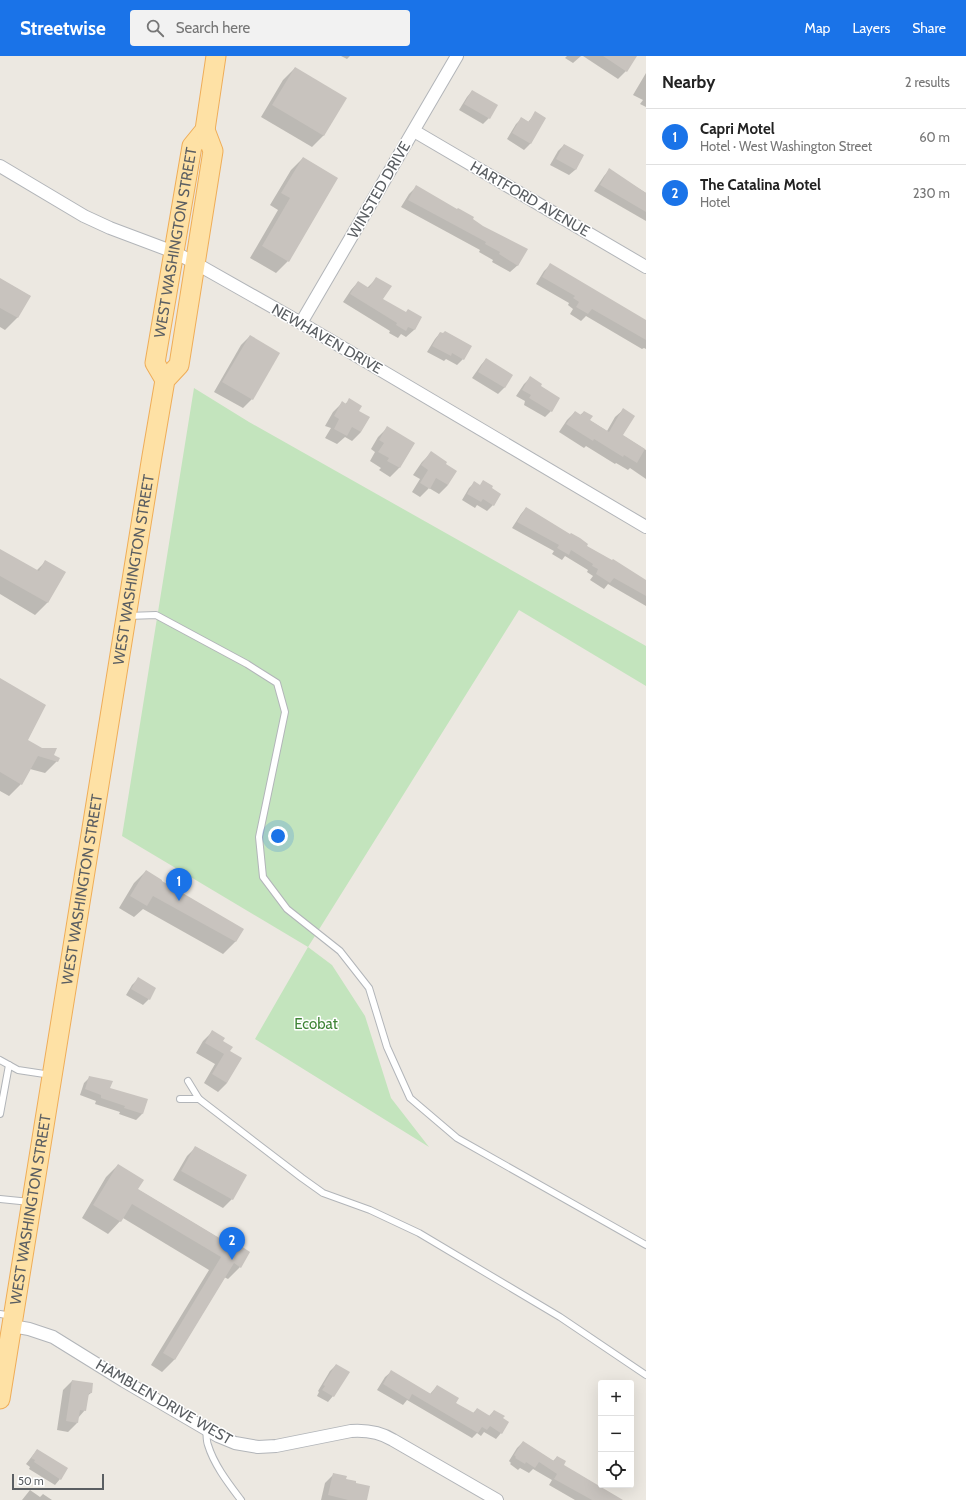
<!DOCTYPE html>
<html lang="en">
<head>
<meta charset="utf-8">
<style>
  body { margin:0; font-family:Cabin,sans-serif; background:#f2f2f2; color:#222 }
  .controls { position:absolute; right:12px; bottom:12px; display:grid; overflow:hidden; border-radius:4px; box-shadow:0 4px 16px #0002 }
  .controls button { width:36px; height:36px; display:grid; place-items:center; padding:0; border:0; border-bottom:1px solid #e0e0e0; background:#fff; color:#222; font:20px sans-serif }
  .scale { position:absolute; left:12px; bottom:10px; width:92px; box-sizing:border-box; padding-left:4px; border:2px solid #5a5e62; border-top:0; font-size:11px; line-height:14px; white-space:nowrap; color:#5a5e62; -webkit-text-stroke:3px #fff; paint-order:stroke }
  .you { position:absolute; left:278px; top:780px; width:14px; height:14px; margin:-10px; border:3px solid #fff; border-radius:50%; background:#1a73e8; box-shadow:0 0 0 6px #1a73e833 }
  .badge { display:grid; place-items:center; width:26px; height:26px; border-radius:50%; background:#1a73e8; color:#fff; font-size:13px; font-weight:700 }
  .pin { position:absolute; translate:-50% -33px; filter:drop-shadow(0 1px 2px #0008) }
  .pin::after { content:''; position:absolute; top:21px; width:14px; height:12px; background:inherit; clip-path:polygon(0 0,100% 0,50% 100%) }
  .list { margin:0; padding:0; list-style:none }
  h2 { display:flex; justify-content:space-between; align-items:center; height:52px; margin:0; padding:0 16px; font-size:17px }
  h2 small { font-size:13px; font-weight:400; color:#767676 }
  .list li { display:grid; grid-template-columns:26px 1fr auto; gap:12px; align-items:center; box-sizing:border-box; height:56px; padding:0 16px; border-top:1px solid #e0e0e0 }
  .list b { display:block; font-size:15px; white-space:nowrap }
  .list p { margin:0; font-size:13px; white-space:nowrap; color:#767676 }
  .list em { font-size:13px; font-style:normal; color:#767676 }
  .icon { flex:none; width:22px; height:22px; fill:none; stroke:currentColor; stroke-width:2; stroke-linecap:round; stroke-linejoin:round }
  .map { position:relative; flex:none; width:646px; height:1444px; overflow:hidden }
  header { display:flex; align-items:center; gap:24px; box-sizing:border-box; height:56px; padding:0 20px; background:#1a73e8; color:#fff }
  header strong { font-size:19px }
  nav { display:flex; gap:22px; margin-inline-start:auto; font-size:14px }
  .search { width:280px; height:36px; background:#f2f2f2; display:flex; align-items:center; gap:10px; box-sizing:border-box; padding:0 14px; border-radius:4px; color:#767676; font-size:15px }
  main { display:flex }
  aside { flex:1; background:#fff }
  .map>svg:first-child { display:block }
  .green { fill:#c3e4bd }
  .shadow { fill:#0003 }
  .building { fill:#c8c3be }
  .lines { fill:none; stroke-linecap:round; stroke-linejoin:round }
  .service-casing { stroke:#b2b5b9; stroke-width:8 }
  .minor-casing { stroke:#b2b5b9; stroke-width:14 }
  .primary-casing { stroke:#efad58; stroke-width:21 }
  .service { stroke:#fff; stroke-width:6 }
  .minor { stroke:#fff; stroke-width:12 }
  .primary { stroke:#fee1a5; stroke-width:19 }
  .labels { text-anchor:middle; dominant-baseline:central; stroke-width:3; stroke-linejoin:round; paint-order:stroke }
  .street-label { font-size:15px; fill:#5a5e62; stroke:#fff }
  .park-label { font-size:15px; fill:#3f8436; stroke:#fff }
</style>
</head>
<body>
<header>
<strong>Streetwise</strong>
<div class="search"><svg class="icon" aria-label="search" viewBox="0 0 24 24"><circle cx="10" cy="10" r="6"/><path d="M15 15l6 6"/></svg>Search here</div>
<nav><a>Map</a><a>Layers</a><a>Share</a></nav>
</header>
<main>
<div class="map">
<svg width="646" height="1444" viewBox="0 0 646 1444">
  <rect width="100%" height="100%" fill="#ece8e1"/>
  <polygon class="green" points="194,332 249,366 646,590 646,630 519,554 308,891 332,909 365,960 391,1042 429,1091 255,983 308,891 122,780"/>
  <g class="shadow">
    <polygon points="341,0 350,0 347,3"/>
    <polygon points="567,0 581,0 573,7 565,2"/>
    <polygon points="583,0 631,0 626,15 618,23"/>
    <polygon points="295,12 324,79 312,91 261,61 283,24"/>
    <polygon points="646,17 646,51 640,48 643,44 633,39"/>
    <polygon points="472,35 489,62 483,68 459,54 467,41"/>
    <polygon points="536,57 545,62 530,88 524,94 507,83 516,68 522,62 528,66"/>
    <polygon points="564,89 583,99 575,114 569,119 550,109 558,95"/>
    <polygon points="303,102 288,205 276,217 250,202 278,154 270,149 291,114"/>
    <polygon points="609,114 646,137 646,165 594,135 604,120"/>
    <polygon points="416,131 472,163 518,209 510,216 492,206 493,204 479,196 480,194 401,151 409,138"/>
    <polygon points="550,209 646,265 646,293 644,292 642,293 586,260 581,265 570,258 573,253 568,249 569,247 536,228 544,215"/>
    <polygon points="377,222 382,244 406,257 421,261 414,274 406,281 401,278 398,282 389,277 390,275 343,246 351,234 358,226 367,232"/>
    <polygon points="0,223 30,240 17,262 5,274 0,271"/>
    <polygon points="440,277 463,303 457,309 446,303 444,305 427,296 435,283"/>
    <polygon points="250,280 252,343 243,352 214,336 241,289"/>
    <polygon points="486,303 512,319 504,332 498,338 472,322 481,309"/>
    <polygon points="530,322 539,331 559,342 551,355 545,361 524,349 525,345 516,340 524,328"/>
    <polygon points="350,344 357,355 361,376 352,385 345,381 337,388 325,382 331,372 325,370 333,356 342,347 345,348"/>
    <polygon points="623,354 622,379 646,394 646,423 630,412 628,414 616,407 615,408 586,390 584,392 559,376 567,364 575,356 580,359 584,356 589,364 607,375 615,361"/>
    <polygon points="387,372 413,387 399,412 390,421 379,414 381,412 370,405 375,396 371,393 378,381"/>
    <polygon points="431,397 444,408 448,429 439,438 429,432 420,441 412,436 420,423 413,419 422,406"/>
    <polygon points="475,426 493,449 487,455 477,449 475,452 462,444 469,432"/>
    <polygon points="526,452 586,490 646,525 646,550 608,528 604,533 590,524 593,520 587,516 588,514 565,500 562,504 552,498 554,495 512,472 521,458"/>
    <polygon points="0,494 36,515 45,506 64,516 47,547 35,559 0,538"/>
    <polygon points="0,623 26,684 53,699 57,705 45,717 30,713 21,728 9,740 0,735"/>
    <polygon points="146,815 160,825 242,873 235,886 223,898 143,853 134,861 119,852 134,827"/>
    <polygon points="138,923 149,943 143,949 126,939 132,929"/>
    <polygon points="212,976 222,985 229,996 227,1027 218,1036 204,1027 215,1008 196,997 203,985"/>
    <polygon points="90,1021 109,1033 147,1044 142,1058 136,1064 119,1058 120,1056 95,1048 96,1045 80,1039 84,1027"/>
    <polygon points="196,1091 246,1119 232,1143 223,1152 173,1124 187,1100"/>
    <polygon points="118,1109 137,1133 235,1192 238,1190 240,1211 228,1223 224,1221 174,1304 162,1316 151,1309 209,1214 123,1162 108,1178 82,1162 106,1121"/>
    <polygon points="336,1309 333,1340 328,1346 317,1340 319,1336 318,1335 330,1315"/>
    <polygon points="391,1316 430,1338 437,1330 455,1347 472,1358 477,1353 489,1360 494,1355 502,1363 501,1377 496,1383 484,1376 481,1380 477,1377 472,1382 407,1344 403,1349 377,1334 385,1321"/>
    <polygon points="72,1325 91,1337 87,1340 85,1354 78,1362 77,1367 68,1376 57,1374 63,1334"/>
    <polygon points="523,1386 553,1405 557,1401 563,1410 620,1444 575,1444 549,1429 552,1424 533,1413 529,1417 520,1412 518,1414 510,1408 511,1407 509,1405 517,1392"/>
    <polygon points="37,1394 60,1423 55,1429 29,1413 30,1411 26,1408"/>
    <polygon points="334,1418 366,1444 321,1444 325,1427"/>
    <polygon points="30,1434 40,1441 43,1438 52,1444 22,1444"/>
  </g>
  <g class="building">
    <polygon points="603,0 637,0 627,16"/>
    <polygon points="295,11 347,42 324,80 272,49"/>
    <polygon points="472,34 498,49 490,63 464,48"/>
    <polygon points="535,55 546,62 531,88 512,77 521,61 529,66"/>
    <polygon points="564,88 584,99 576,114 556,103"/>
    <polygon points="303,101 338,122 289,206 262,190 290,142 281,137"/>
    <polygon points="609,112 646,137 646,156 600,129"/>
    <polygon points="416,129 457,153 458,152 474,161 473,163 483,170 528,193 518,210 499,198 500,196 485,188 486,186 408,144"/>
    <polygon points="550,207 646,264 646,284 592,253 588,258 576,251 579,246 573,242 575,240 542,221"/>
    <polygon points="376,221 392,230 383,243 406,256 408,253 422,261 415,274 408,271 406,275 396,269 397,267 350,238 358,225 369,232"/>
    <polygon points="0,222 31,240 18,262 0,252"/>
    <polygon points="445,275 472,290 464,304 452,297 451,300 432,290 440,276 443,277"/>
    <polygon points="250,279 280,297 253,344 222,326"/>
    <polygon points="486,302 513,319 505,332 478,316"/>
    <polygon points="530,320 542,328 541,330 560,342 552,356 529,342 531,339 522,334"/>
    <polygon points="349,342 362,350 359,355 370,361 361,376 352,371 347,380 334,373 339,363 334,360 342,345 346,348"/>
    <polygon points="623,352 635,360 623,379 645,393 637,407 624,399 623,401 594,383 593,385 566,368 575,355 581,359 584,355 593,360 590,364 609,376"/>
    <polygon points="387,370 415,387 400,412 387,405 389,402 378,396 384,387 379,384"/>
    <polygon points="431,395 447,406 446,408 457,415 448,429 436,422 430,433 420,427 428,414 421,409"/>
    <polygon points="483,424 493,430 492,432 501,438 494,450 483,443 481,446 467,438 474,425 480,429"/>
    <polygon points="526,451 570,478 571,477 580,482 588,488 587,490 612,504 613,503 646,524 646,540 614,522 610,527 596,518 598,513 592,510 593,508 571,494 569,499 557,492 559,489 517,466"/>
    <polygon points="0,493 39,515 45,504 66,516 48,547 0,520"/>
    <polygon points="0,622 46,649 28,684 42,692 57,692 54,699 60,702 58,706 38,700 22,729 0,716"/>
    <polygon points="146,814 162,824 162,825 244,873 236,886 153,840 147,850 130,840"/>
    <polygon points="138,921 156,932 150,944 131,933"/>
    <polygon points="212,974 225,982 223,985 233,991 230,995 242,1002 227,1027 212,1018 224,998 205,987"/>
    <polygon points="89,1020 113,1025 110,1032 148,1043 143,1058 124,1052 125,1050 101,1042 101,1039 85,1033"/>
    <polygon points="195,1090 247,1119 233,1144 181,1115"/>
    <polygon points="118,1108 144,1124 138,1133 236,1192 238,1188 250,1196 241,1212 234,1207 175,1304 163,1297 221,1201 132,1148 121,1166 93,1149"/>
    <polygon points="336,1308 350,1316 334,1341 322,1334 325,1330 323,1329"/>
    <polygon points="391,1314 431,1338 437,1329 459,1342 456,1347 474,1357 477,1352 490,1360 494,1354 505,1360 503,1362 509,1366 502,1378 490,1370 487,1374 482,1371 478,1377 412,1338 409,1344 383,1328"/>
    <polygon points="72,1324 93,1327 92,1337 89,1337 86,1355 80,1354 78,1367 66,1365"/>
    <polygon points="523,1385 554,1405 557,1400 566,1405 564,1409 623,1444 592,1444 554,1423 557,1418 539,1406 535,1412 526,1406 525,1408 515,1402 516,1401 514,1399"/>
    <polygon points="37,1393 68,1412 61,1424 34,1406 35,1404 31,1402"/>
    <polygon points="333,1417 347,1420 346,1423 356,1425 356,1427 370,1430 367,1444 348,1444 328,1439"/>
  </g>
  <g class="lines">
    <g class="service-casing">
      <g id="service">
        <polyline points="128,560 156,559 247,608 277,627 285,656 259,781 263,821 287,853 340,895 369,932 387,991 410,1042 457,1082 646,1189"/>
        <polyline points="0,1004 9,1009"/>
        <polyline points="180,1043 199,1043 188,1025"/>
        <polyline points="199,1043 302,1122 323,1137 370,1154 419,1177 560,1261 646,1319"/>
        <polyline points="0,1058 9,1009 18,1014 51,1019"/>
        <polyline points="0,1143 30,1146"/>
        <polyline points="0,1258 12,1260"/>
        <path d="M206,1373C207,1378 206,1384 208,1389C214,1409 229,1428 241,1444"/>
      </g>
    </g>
    <g class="minor-casing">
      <g id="minor">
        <polyline points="414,75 646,211"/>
        <polyline points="0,110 84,160 110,172 174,196 195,207 301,267 646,471"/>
        <polyline points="301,267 457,0"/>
        <path d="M12,1270L29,1273L53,1281L124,1325L218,1380L235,1387L258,1391L276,1390L351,1375C366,1374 380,1376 393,1384L497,1444"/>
      </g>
    </g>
    <g class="primary-casing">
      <g id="primary">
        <path id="s1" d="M165,324L155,307L192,90L205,74L216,0"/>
        <path id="s2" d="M0,1343L152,400L165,324L179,309L213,95L205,74"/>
      </g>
    </g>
    <use href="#service" class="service"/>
    <use href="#minor" class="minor"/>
    <use href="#primary" class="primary"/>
  </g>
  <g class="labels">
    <g class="street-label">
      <text transform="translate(379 134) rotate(-60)">WINSTED DRIVE</text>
      <text transform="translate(530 143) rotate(30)">HARTFORD AVENUE</text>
      <text stroke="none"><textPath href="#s1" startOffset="142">WEST WASHINGTON STREET</textPath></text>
      <text transform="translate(327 283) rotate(30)">NEWHAVEN DRIVE</text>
      <text stroke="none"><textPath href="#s2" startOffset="840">WEST WASHINGTON STREET</textPath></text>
      <text stroke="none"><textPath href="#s2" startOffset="516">WEST WASHINGTON STREET</textPath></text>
      <text stroke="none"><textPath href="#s2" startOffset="192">WEST WASHINGTON STREET</textPath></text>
      <text transform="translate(164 1346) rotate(30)">HAMBLEN DRIVE WEST</text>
    </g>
    <g class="park-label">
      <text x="316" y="968">Ecobat</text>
    </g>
  </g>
</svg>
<div class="controls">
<button>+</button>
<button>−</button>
<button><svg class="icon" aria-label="locate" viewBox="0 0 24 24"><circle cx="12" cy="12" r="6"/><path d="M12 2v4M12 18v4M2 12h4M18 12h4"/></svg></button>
</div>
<div class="scale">50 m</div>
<div class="you"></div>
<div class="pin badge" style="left:179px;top:845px">1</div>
<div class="pin badge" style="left:232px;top:1204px">2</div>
</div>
<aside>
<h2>Nearby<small>2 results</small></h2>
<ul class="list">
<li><span class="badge">1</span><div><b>Capri Motel</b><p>Hotel · West Washington Street</p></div><em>60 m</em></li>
<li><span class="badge">2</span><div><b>The Catalina Motel</b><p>Hotel</p></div><em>230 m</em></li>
</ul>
</aside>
</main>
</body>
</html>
